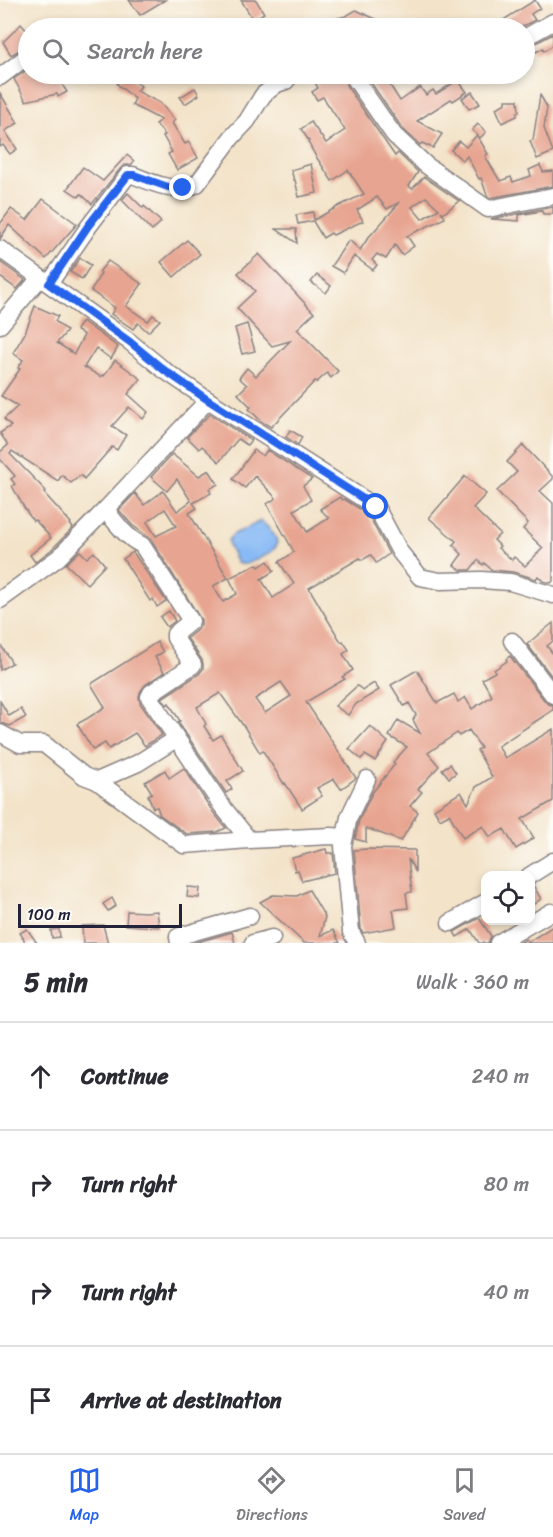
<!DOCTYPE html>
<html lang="en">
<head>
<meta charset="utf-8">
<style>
  body { margin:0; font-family:Sriracha,sans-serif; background:#f7f7f7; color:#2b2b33 }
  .controls { position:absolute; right:18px; bottom:18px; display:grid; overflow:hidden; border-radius:12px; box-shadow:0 3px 9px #0003 }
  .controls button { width:54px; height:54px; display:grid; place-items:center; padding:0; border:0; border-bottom:2px solid #e1e1e2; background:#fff; color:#2b2b33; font:30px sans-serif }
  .scale { position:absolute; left:18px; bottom:15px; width:164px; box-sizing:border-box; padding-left:6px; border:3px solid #22223b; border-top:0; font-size:16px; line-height:21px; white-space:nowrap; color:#22223b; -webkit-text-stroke:4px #fdfcf7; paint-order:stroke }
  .stop { position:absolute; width:18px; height:18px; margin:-14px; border:4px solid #2563eb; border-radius:50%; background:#fff }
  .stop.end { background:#2563eb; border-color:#fff; box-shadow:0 2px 6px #0008 }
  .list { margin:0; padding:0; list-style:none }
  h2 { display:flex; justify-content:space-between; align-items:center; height:78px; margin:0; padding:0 24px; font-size:26px }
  h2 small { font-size:20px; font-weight:400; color:#7c7c81 }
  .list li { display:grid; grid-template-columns:39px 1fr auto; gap:18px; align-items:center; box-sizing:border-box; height:108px; padding:0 24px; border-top:2px solid #e1e1e2 }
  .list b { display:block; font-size:22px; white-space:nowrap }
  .list em { font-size:20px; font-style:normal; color:#7c7c81 }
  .icon { flex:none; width:33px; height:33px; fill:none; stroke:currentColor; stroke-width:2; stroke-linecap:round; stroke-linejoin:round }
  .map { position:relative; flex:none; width:553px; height:943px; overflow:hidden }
  .search { position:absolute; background:#fff; box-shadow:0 3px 9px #0003; left:18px; right:18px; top:18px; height:66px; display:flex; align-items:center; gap:15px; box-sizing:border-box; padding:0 21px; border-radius:33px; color:#7c7c81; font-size:22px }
  .sheet { height:510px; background:#fff }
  nav { display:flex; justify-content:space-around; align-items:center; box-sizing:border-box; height:84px; border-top:2px solid #e1e1e2; background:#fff; font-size:16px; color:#7c7c81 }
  nav a { display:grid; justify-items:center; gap:3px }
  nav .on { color:#2563eb }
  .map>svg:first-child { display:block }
  .water { fill:#88baf5; stroke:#556e98; stroke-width:1.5 }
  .building { fill:#e7a490; fill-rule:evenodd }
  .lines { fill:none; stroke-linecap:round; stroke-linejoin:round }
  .minor-casing { stroke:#8a8282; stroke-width:19 }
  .minor { stroke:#fff; stroke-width:16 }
  .route { stroke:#2563eb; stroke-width:8 }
</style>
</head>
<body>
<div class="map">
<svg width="553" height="943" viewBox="0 0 553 943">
  <rect width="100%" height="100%" fill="#fdfcf7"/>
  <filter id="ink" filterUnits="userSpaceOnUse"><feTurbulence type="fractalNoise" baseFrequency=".0167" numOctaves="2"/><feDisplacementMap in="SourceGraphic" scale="12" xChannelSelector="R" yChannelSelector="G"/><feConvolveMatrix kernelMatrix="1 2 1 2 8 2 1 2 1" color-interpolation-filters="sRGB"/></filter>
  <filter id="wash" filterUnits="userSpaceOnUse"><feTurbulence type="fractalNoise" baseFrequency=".008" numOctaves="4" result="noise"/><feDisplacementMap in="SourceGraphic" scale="24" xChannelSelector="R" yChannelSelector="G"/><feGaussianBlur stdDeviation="1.35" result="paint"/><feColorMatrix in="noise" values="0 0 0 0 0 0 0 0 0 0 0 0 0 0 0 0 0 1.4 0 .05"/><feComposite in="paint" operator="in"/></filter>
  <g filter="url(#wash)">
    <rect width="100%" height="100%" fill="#f3e3c9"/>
    <path class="water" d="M261,521C282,539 284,549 255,560C249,563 244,566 237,563L229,546L228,540L234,534Z"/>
    <g id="blocks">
      <g class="building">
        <polygon points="129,0 165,0 140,15"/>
        <polygon points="241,0 256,0 264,13 253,20"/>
        <polygon points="535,0 540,8 531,14 535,20 519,28 491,28"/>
        <polygon points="356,10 395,28 310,28 309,25 346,16"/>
        <polygon points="21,24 28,32 28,48 23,48 11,55 3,42"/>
        <polygon points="553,34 553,45 544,51 543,48 536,52 532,45"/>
        <polygon points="28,69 28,74 55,74 67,92 58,97 57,94 26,101 14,79"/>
        <polygon points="125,74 141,86 137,91 160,103 175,120 172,123 185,144 189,142 198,158 177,170 168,154 172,152 163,136 165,135 156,124 161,120 132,105 135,99 117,84"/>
        <path d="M310,74H345L346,85L395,156L398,153L418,172L409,186L412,189L424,177L459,201L444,213L441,211L445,218L407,236L414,246L402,255L395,245L386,259L377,254L372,260L377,265L373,270L354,256L343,273L331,266L349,240L360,250L368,238L400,202L387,209L377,197L357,210L363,221L333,235L331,233L323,238L313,221L298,224L296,215L313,212L314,220L339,206L364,194L348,170L332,181L315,155L308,142L309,141L301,129L311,122L326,143L345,130L323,97L317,100L312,92L318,88ZM426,197L439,209L422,219L412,207Z"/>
        <polygon points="381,76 386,83 388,82 400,101 420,87 426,95 433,90 436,94 458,80 467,92 453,101 451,99 417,121 442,134 433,148 422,143 420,145 402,128 371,83"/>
        <polygon points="195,88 199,95 185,104 180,97"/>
        <polygon points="472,92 480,104 469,109 462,98"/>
        <polygon points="0,93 18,123 5,131 17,149 10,154 3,145 0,147"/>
        <polygon points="540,95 547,107 544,128 553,152 537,159 530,141 533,140"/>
        <polygon points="506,100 518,100 519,112 517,112 517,116 502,123 496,108 506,103"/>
        <polygon points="478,124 486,132 480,138 472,130"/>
        <polygon points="477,135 488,154 485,156 500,181 511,177 513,182 531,176 529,170 540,165 543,172 553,171 553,186 490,198 487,195 481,178 479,179 467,156 463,161 451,150 459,141 466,147"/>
        <polygon points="127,155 134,161 131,165 124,165 120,169 92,204 81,194 79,197 67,189 83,167 103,181"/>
        <polygon points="311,164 317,193 299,197 295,180 294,180 291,170"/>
        <polygon points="128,193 143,208 144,206 161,222 152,231 122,200"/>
        <polygon points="43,199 77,224 46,259 9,225 0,239 0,224 11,209 27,220"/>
        <polygon points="553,207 553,214 543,214 542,211 519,215 519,221 491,219"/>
        <polygon points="276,229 296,229 297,243"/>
        <polygon points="187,240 200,254 174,277 161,262"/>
        <polygon points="259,254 314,313 297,329 338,371 331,378 327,373 317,382 315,381 271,427 262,422 249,409 251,407 238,394 247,385 239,378 247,368 256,376 290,341 272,346 237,308 255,291 238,273"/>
        <polygon points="80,258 91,265 82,279 70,272"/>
        <polygon points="108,261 142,284 126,306 148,321 153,315 160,320 148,332 138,323 133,329 111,314 115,308 91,291 101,273 99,272"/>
        <polygon points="0,262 25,280 17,289 0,277"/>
        <polygon points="317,275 331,286 326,293 311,282"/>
        <polygon points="35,306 58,316 55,321 67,331 57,343 74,354 84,335 76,330 82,321 118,347 111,359 96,348 84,367 101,377 102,375 104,376 115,360 141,379 128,394 148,412 143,419 129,407 112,426 126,435 117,450 112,447 84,479 81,475 71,483 62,475 58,481 12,451 10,454 46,491 44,493 71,523 70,524 73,528 51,550 35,562 30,555 51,538 35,520 33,521 25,509 12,486 15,484 11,479 15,476 0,459 0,452 8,445 0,433 11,426 4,419 18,406 1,396 20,369 18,368 23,360 13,353 25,333"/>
        <polygon points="247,324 255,351 242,354 235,328"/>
        <polygon points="210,414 251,440 247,445 238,439 219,462 202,446 199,449 187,437"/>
        <polygon points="290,430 302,437 298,445 286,437"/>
        <polygon points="523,445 553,477 553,479 540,491 553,503 553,581 551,583 543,581 538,576 536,579 513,572 492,570 484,563 483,565 478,560 470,570 461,570 454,565 462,554 453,545 456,541 429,518 465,476 486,494 473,508 500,534 494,540 500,546 498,548 512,560 514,557 525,566 543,548 523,529 528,523 497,491 517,472 507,462"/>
        <path d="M254,450L263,456L267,450L312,479L303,486L311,500L294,510L307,532L329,518L320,509L340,497L342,500L344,499L368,514L389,554L376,563L371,555L362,560L360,558L309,588L341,642L343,641L349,650L343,654L353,670L342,677L345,679L306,702L356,778L341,789L334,779L317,788L322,796L302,809L285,783L284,784L263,751L260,753L245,728L220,693L197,707L206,724L204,726L213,740L221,735L243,771L227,781L232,789L226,793L178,722L180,721L169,703L167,705L162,698L199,674L203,669V664L202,660L187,638L198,629L201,625V620L151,539L132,525L119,510L135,493L144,505L163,491L177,511L191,501L177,479L167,491L151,477L172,454L199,476L209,470L218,484L209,489L211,493L193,503L197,508L189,513L228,578L213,586L223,602L237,594L229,578L257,564L259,567L268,561L274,571L261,579L273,598L294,584L279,562L294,552L267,504L276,498L255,476L245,488L233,479ZM165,509L176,526L156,536L147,522ZM281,682L291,696L265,713L255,699Z"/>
        <polygon points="80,551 87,558 94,552 105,565 87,584 66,564"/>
        <polygon points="133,552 166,601 157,607 153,599 150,601 123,559"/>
        <polygon points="169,611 175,621 167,627 160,617"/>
        <polygon points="553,623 553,641 547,646 553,654 553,678 527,644"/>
        <polygon points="157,642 163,652 155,657 164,672 145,685 140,692 139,697 140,703 162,735 145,746 135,733 109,749 105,743 93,750 77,724 88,718 105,707 91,684"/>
        <polygon points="0,644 12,663 0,670"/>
        <polygon points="510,656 545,701 548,704 553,705 553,710 498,746 505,758 553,729 553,801 522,819 534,838 516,849 504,829 490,837 483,826 463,838 449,814 440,819 434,809 461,792 468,804 476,787 492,777 477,750 481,748 469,730 459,736 457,733 428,753 439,766 418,789 422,792 410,806 418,812 401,841 366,828 366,842 355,839 359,820 372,793 395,764 393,762 407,747 389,736 398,720 420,733 413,720 416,715 409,703 404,706 391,685 417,670 437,703 454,694 458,702 465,697 472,709 492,696 482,679 495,672 494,670 507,661 506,659"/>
        <polygon points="374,683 379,690 356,704 348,715 335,706 357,686 363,690"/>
        <polygon points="0,701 9,716 21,709 26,717 10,726 0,723"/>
        <polygon points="370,726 388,742 375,761 365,755 361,759 349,749"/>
        <polygon points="450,764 456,773 449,778 442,769"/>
        <polygon points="184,768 213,812 226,828 217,832 187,834 160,815 157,807 153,808 148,795 152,793 145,782 165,770 169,778"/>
        <polygon points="326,849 327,853 333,853 335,873 302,881 298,870 295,871 292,858"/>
        <polygon points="366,849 415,850 415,871 408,859 412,892 406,893 408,908 393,910 396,927 363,933 361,929 354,850"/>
        <polygon points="533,885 541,899 531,906 531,886"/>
        <polygon points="188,887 200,888 199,898 187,897"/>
        <polygon points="309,890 325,917 320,936 333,930 340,943 304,943 260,902 273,895 297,896"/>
        <polygon points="112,898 116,906 108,911 103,904"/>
        <polygon points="127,911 146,912 157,911 159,927 126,925"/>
        <polygon points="479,918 491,936 488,943 479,943 470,929 457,937 454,932"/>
        <polygon points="103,925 108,943 83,943 82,926"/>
        <polygon points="553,926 553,943 519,943 526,939 528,942"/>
        <polygon points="27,929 37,943 24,943 24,939 20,933"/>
        <polygon points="59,929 60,937 52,938 51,930"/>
        <polygon points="232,932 235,943 194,943"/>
      </g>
    </g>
  </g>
  <g filter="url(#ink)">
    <use href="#blocks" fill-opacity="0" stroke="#8a8282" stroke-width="1.5"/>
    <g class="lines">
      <g class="minor-casing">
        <g id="minor">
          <polyline points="524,38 553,22"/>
          <polyline points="355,74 355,79 394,135 426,165 488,209 553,196"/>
          <polyline points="0,77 25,58"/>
          <polyline points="0,249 130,342 164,370 208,400 376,507 400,552 420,577 440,581 481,580 510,582 553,595"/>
          <path d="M49,284L89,226L128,175H133C152,183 177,194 197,184L232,137L247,121L263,95L277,84L286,81L291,74"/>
          <polyline points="0,325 40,278"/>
          <polyline points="0,600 58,558 106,509 208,400"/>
          <polyline points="512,641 553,695"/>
          <polyline points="0,733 20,744 44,744 84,776 97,781 138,763 176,739"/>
          <path d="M97,781L184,845L249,840L222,806L149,697L151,693L193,665L175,638V634L191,621L142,545C128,539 114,522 106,509"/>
          <polyline points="249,840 331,836 344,837"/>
          <polyline points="529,876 553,861"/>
          <polyline points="450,923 486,902"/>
          <polyline points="179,943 178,937 180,936 250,916"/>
          <polyline points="253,943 272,938"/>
          <polyline points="357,943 351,932 343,846 349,817 367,779"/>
          <polyline points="498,943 551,912 553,914"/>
        </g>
      </g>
      <use href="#minor" class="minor"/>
    </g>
  </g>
  <g class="lines" filter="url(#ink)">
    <polyline class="route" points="183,188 168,187 134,175 128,175 88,226 49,284 130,342 164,370 208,400 376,507"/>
  </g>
</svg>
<div class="controls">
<button><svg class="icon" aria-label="locate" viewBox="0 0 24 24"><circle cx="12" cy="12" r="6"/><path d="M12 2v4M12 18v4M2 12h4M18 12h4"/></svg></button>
</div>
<div class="scale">100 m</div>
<div class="stop" style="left:376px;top:507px"></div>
<div class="stop end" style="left:183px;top:188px"></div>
<div class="search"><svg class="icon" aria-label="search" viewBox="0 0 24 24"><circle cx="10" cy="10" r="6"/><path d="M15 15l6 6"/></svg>Search here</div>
</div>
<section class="sheet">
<h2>5 min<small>Walk · 360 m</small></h2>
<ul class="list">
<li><svg class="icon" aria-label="ahead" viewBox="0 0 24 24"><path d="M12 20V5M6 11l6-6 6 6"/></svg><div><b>Continue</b></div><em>240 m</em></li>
<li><svg class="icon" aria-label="right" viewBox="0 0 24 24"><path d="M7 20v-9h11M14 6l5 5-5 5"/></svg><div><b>Turn right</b></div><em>80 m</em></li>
<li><svg class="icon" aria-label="right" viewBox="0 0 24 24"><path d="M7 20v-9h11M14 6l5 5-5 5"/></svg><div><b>Turn right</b></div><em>40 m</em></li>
<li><svg class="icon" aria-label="arrive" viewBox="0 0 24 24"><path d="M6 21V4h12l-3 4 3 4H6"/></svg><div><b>Arrive at destination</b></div></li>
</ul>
</section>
<nav>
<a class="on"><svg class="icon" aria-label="map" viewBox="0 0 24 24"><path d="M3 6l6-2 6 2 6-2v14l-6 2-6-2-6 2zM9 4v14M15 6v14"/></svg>Map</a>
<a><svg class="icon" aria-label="directions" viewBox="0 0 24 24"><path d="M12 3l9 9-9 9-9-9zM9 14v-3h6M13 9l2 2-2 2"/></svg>Directions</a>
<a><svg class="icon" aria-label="saved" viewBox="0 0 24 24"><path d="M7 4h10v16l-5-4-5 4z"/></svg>Saved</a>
</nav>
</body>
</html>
